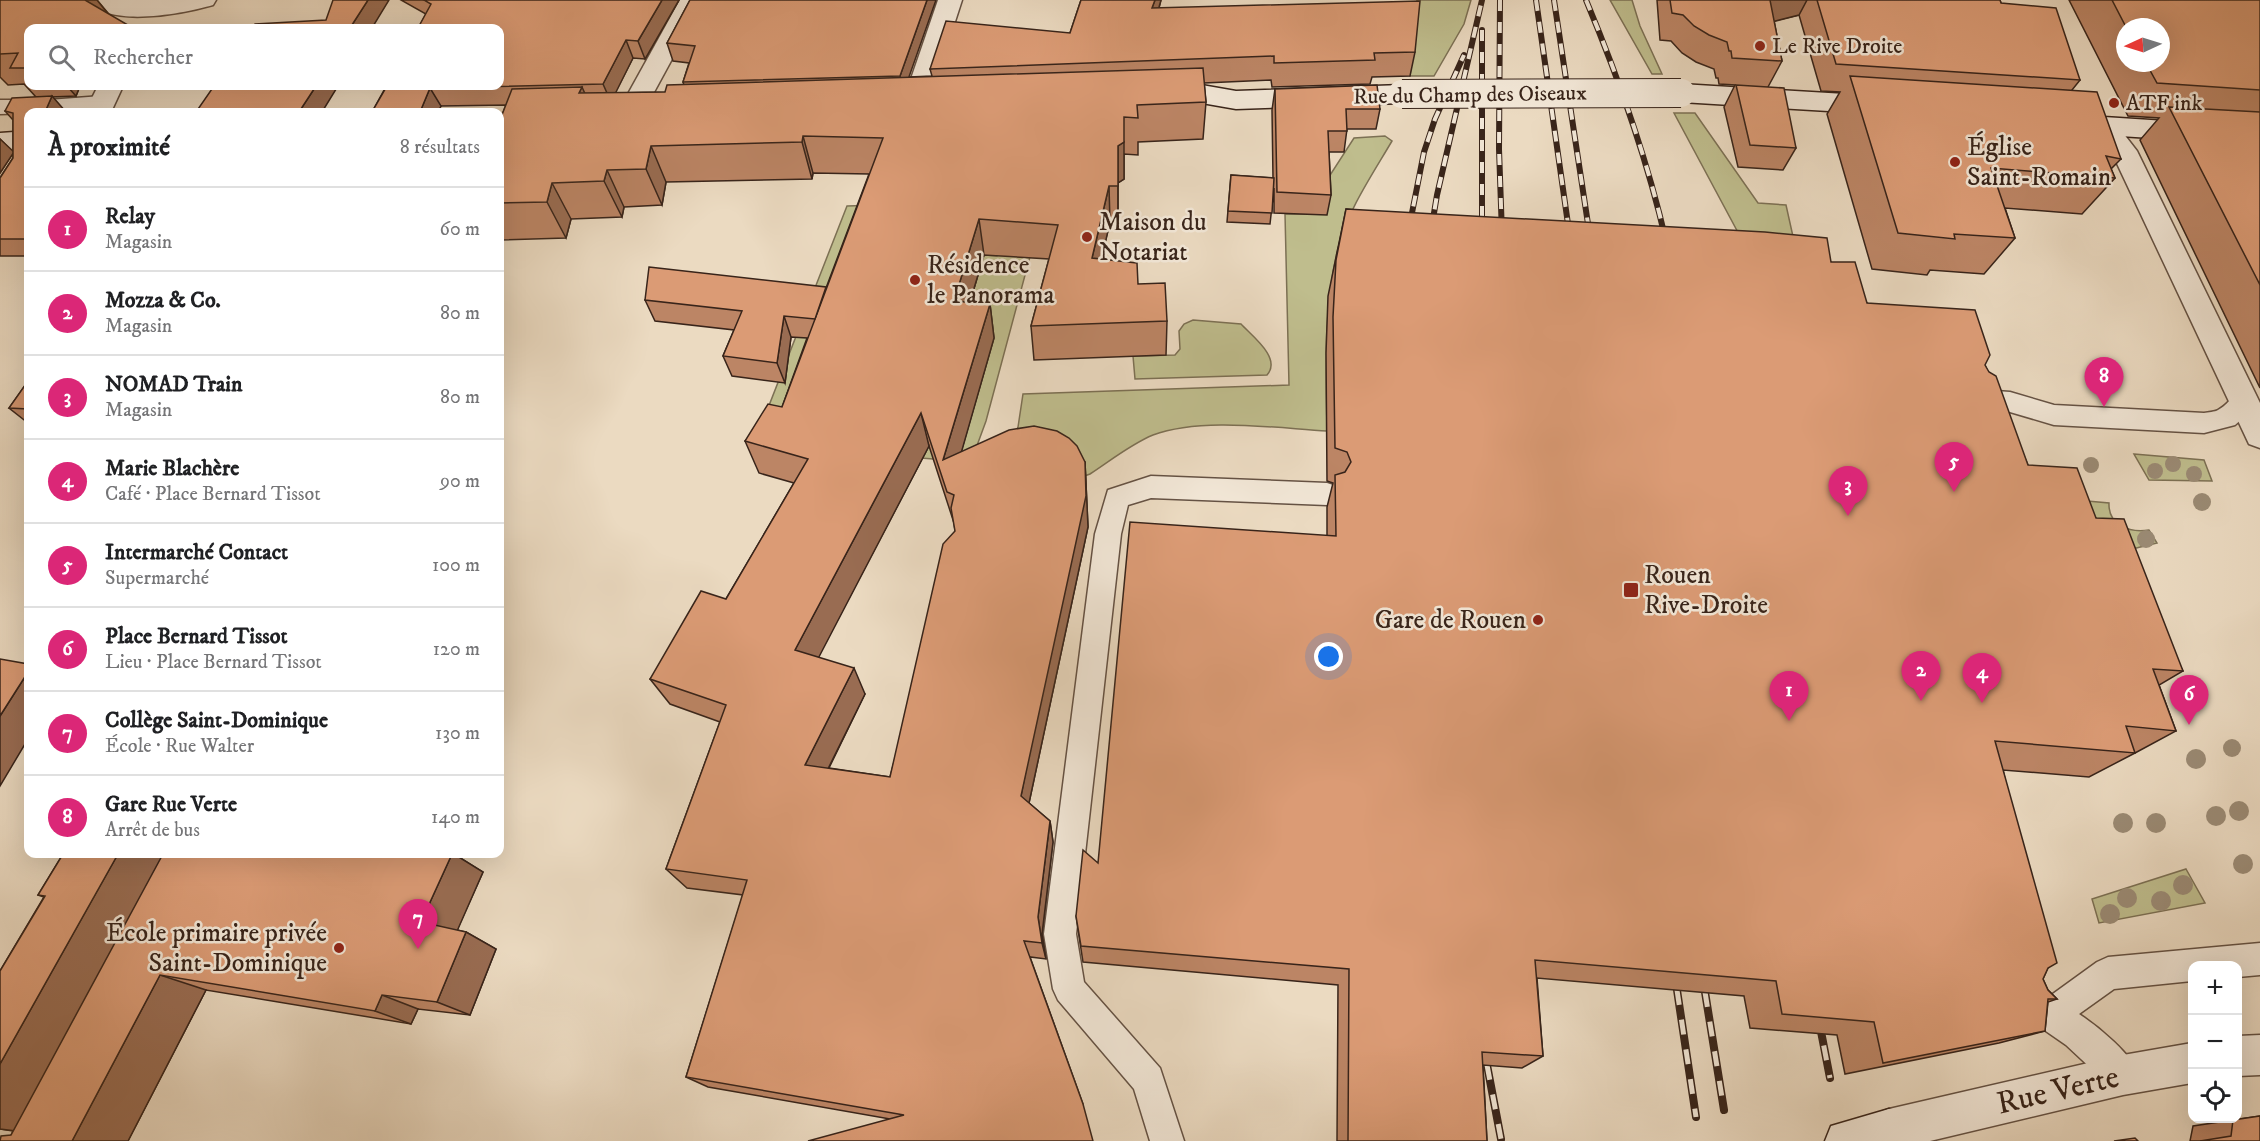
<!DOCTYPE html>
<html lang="fr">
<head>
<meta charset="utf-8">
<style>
  body { margin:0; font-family:"IM FELL DW Pica",serif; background:#f6f6f6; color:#202124 }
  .controls { position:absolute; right:18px; bottom:18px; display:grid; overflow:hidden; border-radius:12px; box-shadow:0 6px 24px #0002 }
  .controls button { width:54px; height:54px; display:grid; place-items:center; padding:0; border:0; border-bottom:2px solid #e0e0e0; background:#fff; color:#202124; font:30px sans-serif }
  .compass { position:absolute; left:2116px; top:18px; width:54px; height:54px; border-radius:50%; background:#fff; box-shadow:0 6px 24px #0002; rotate:266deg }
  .you { position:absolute; left:1329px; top:657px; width:21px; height:21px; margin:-15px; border:4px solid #fff; border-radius:50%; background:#1a73e8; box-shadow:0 0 0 9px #1a73e833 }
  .badge { display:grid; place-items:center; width:39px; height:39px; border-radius:50%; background:#db2777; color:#fff; font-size:20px; font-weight:700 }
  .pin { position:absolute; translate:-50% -50px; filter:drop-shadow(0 2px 3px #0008) }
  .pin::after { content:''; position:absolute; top:32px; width:21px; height:18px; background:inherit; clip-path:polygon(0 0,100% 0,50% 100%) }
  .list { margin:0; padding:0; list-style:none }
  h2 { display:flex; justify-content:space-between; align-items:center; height:78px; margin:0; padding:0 24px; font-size:26px }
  h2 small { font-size:20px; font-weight:400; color:#757577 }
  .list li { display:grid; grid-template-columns:39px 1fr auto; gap:18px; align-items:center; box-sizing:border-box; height:84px; padding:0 24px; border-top:2px solid #e0e0e0 }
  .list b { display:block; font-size:22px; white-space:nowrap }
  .list p { margin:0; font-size:20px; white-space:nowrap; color:#757577 }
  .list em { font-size:20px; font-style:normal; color:#757577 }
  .icon { flex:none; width:33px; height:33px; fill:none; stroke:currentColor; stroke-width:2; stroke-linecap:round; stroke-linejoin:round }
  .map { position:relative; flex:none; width:2260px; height:1141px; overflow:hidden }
  .search { position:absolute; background:#fff; box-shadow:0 6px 24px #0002; left:24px; top:24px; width:480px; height:66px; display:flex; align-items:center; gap:15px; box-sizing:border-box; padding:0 21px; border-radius:12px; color:#757577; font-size:22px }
  .panel { position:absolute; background:#fff; box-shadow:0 6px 24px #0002; left:24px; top:108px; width:480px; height:750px; border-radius:12px }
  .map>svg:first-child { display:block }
  .green { fill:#bfbd8d; stroke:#7c7054; stroke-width:1.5 }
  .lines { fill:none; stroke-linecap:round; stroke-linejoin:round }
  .lane-casing { stroke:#655244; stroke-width:3 }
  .street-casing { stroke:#655244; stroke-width:3 }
  .secondary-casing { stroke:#38241a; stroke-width:3 }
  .lane { fill:#f2e7d7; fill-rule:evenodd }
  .street { fill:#f2e7d7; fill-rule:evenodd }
  .secondary { fill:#f2e7d7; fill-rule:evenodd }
  .rail-far1-casing { stroke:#38241a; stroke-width:6 }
  .rail-casing { stroke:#38241a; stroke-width:8 }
  .rail-far1 { stroke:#f2e7d7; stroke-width:4; stroke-dasharray:11; stroke-linecap:butt }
  .rail { stroke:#f2e7d7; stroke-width:5; stroke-dasharray:15; stroke-linecap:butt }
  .secondary-bridge-casing { stroke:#38241a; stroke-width:30; stroke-linecap:butt }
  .secondary-bridge { stroke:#f2e7d7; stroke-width:28 }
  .tree { fill:#9b8b75 }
  .wall { fill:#bc8565; stroke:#38241a; stroke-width:1.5; fill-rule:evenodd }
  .shaded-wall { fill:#996c52; stroke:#38241a; stroke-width:1.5 }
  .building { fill:#db9b75; stroke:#38241a; stroke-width:1.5; fill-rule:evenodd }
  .poi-dot { fill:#8f2418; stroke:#f2e7d7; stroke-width:2 }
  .labels { text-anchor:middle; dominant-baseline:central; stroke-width:5; stroke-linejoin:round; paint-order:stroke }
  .far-poi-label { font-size:22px; fill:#38241a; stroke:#f2e7d7; text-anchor:start }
  .far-street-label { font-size:22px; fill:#38241a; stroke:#f2e7d7 }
  .poi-label { font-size:26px; fill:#38241a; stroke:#f2e7d7; text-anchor:start }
  .near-street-label { font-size:32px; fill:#38241a; stroke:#f2e7d7 }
</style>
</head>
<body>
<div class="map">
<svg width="2260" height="1141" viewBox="0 0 2260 1141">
  <rect width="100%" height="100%" fill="#ebdac1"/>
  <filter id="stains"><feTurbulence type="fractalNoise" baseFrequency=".00333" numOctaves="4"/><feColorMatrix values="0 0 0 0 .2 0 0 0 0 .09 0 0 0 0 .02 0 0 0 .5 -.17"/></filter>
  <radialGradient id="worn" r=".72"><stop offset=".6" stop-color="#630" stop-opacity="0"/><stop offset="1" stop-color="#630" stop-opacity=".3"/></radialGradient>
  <g class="green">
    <polygon points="1417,0 1471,0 1464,24 1434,76 1410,76"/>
    <polygon points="1610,0 1632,0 1640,26 1662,74 1652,74"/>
    <polygon points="1674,113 1695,113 1758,203 1786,205 1794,241 1741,238"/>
    <path d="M1385,136L1392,141C1372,175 1348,210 1338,248C1323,308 1326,370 1327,431C1275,428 1201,417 1153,435C1131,444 1110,461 1090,474L1079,478L1004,456L1018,427L1023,394L1289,385L1285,214H1305L1354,138Z"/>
    <polygon points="1051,178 986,421 971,462 908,457 759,431 847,206 880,205 969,305 984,255 997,256"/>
    <path d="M1193,320L1241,324C1252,336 1282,358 1267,375L1135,379L1133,356L1175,355L1180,349L1179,331L1184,324Z"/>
    <polygon points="2134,454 2204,460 2212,481 2149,480"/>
    <path d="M2087,501L2109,503C2108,525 2129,533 2149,530L2157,543L2103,556Z"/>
    <polygon points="2186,869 2205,903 2099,923 2092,899"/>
  </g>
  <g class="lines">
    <g class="lane-casing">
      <g id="lane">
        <polygon points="102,96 109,98 113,103 109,108 70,112 0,114 0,100 48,100"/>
        <path d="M1968,389L2010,392L2054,405L2204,413C2208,412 2215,412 2218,410C2233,402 2232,389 2252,396L2255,403L2252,410L2235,425L2204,433L2054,425L2010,412L1968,409L1959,406L1956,399L1959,392Z"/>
        <polygon points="1151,476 1327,483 1336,486 1340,494 1336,502 1327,505 1151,498 1128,505 1121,534 1076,934 1084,982 1160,1068 1184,1141 1150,1141 1134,1089 1058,1000 1053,989 1044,934 1095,534 1108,490"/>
        <path d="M2260,943V975L2238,977V966H2192V981L2114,989L2079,1014C2099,1027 2131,1054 2140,1075L2135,1087L2123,1092L2111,1087L2066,1045L2027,1018L2022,1007L2027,996L2038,991L2050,996L2097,962L2108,957Z"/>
      </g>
    </g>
    <g class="street-casing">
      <g id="street">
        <path d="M89,0H216L213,5C185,13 108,29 89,0Z"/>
        <polygon points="680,0 704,0 640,118 631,121 622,118 618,112"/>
        <polygon points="938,0 962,0 928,105 924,111 915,114 906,111 902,105"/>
        <polygon points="98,86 123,86 111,112 85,112"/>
        <polygon points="2104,117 2113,120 2137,151 2260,403 2260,448 2249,444 2113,155 2091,126 2095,120"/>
        <polygon points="2260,1035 2260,1075 2238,1076 2238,1036"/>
        <polygon points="2192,1043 2192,1083 2123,1095 1930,1141 1873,1141 1868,1130 1874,1115 1889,1109 2123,1055"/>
      </g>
    </g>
    <g class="secondary-casing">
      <g id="secondary">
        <polygon points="1196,84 1236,91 1402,85 1411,88 1415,94 1411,100 1402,103 1236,109 1196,102 1162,103 1153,100 1149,94 1153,88"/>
        <polygon points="1681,84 1879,96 1888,99 1892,105 1888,111 1879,114 1681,102 1672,99 1668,93 1672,87"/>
        <polygon points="2065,109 2104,117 2260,127 2260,145 2104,135 2056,124 2052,118 2056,112"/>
        <polygon points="28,131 28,149 0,151 0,133"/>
        <polygon points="1889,1109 1904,1115 1910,1130 1905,1141 1825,1141 1831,1126"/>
      </g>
    </g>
    <use href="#lane" class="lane"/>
    <use href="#street" class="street"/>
    <use href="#secondary" class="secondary"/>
    <g class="rail-far1-casing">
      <g id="rail-far1">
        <polyline points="1500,0 1499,149 1502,234"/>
        <polyline points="1536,0 1570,238"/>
        <polyline points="1554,0 1590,237"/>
        <path d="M1586,0C1619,79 1647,158 1666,241"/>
        <polyline points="1482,30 1482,234"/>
        <polyline points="1409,228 1424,152 1435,119 1464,55"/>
        <polyline points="1431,231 1437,195 1482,0"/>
      </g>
    </g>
    <g class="rail-casing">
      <g id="rail">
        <polyline points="1677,990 1696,1117"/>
        <polyline points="1705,992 1724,1110"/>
        <polyline points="1818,1016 1830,1078"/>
        <polyline points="1487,1065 1501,1139"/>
      </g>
    </g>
    <use href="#rail-far1" class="rail-far1"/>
    <use href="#rail" class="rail"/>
    <g class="secondary-bridge-casing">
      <polyline id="secondary-bridge" points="1402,94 1681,93"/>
    </g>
    <use href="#secondary-bridge" class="secondary-bridge"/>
  </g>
  <g class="tree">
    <circle cx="2173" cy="464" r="8"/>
    <circle cx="2091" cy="465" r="8"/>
    <circle cx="2155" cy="471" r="8"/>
    <circle cx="2194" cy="474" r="8"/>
    <circle cx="2202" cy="502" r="9"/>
    <circle cx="2146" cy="539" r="9"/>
    <circle cx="2232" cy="748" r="9"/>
    <circle cx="2196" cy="759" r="10"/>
    <circle cx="2239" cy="811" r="10"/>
    <circle cx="2216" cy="816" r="10"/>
    <circle cx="2123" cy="823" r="10"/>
    <circle cx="2156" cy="823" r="10"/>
    <circle cx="2243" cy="864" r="10"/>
    <circle cx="2183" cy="885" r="10"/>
    <circle cx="2127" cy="898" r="10"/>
    <circle cx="2161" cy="901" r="10"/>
    <circle cx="2110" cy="914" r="10"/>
  </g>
  <g class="wall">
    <polygon points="0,0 97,0 108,13 28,28 28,86 80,86 76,96 52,97 66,112 28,112 28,256 0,256 0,178 13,158 13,153 0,173 0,139 13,152 13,120 5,111 36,97 24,84 8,85 0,77"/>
    <path d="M401,0H679L645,59L633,58L615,93L665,92L684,85L683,82L689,63L673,61L667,43L690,0L909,77L932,76L930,69L1070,33L1081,0H1161L1159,8L1415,52L1410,76L1372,77L1370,84L1272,87L1271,80L1204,83L1206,102L1203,139L1138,142V155L1124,154V179L1118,183V222H1110L1101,259L1138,284L1167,321L1166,355L1034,360L1031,326L1049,259L984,255L970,302L990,304L994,338L961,452L1085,462L1088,527L1029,803L1050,821L1053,842L1042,934L1046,959L1030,957L1083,1104L890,1119L708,1087L686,1077L743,895L687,888L666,869L720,722L670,704L650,679L726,599L794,483L759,473L745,441L782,407L807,338L791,337L785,383L732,376L723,356L734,330L655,321L645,300L826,288L869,174L813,173L812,179L666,182L662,205L624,207L622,217L571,219L566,238L500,240V120L506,105L441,106L438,112H372L426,14ZM929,446L954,523L955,531L890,777L829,768L865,694L818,657Z"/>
    <polygon points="1657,0 2000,0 2001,3 2080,80 2072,90 2121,159 2111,169 2115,178 2082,214 2005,208 2015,238 1984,274 1930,270 1927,275 1872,269 1827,114 1840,92 1821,91 1799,15 1774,21 1782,61 1768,87 1796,148 1783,170 1738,167 1724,107 1735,85 1719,84 1718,78 1716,78 1714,69 1696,62 1682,53 1671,41 1660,40"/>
    <path d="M2069,0H2260V388L2140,140L2159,118L2128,116ZM2125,27H2161V63H2125Z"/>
    <polygon points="1275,89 1380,109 1376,129 1347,129 1344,152 1329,152 1331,195 1327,215 1274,213 1274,188 1270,224 1227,222 1231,175 1273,178 1272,110"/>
    <polygon points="1346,209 1831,262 1867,303 1985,365 2028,465 2096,518 2183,671 2159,685 2176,731 2135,753 2089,777 2003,770 2048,968 2043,979 2048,990 2057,999 2048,1002 2045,1031 1999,1043 1845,1074 1837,1035 1750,1028 1744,996 1537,978 1543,1056 1522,1068 1483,1065 1487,1141 1337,1141 1338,985 1083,962 1076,916 1098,863 1327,536 1327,507 1333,483 1327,481 1326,353 1328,296"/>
    <polygon points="28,381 28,423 9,408"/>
    <polygon points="63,854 454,854 483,872 457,930 466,932 496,949 470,1015 418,1009 411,1024 206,990 128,1141 0,1141 11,1135 13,1131 0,1129 0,971 44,897 38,895"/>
    <polygon points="2260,1116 2260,1141 2190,1141 2193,1126"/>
  </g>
  <g class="shaded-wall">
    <polygon points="83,0 97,0 109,15"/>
    <polygon points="368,0 389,0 372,28 350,28"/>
    <polygon points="662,0 679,0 645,59 638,41"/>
    <polygon points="927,0 936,0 903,94 900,76"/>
    <polygon points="1155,0 1161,0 1152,32 1152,8"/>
    <polygon points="1769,0 1807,0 1799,15 1756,26"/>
    <polygon points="626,40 633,58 611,102 603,84"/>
    <polygon points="67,86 80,86 76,96"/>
    <polygon points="316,86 338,86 322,112 299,112"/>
    <polygon points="582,87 599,125 579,93"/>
    <polygon points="430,88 441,106 438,112 420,112"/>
    <polygon points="52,96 66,112 45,112"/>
    <polygon points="803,136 813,173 812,179 802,142"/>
    <polygon points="0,139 14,152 0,173"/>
    <polygon points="1124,142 1124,179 1118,183 1118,222 1118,146"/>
    <polygon points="651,146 666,182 662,205 646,169"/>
    <polygon points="607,170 624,207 622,217 604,181"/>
    <polygon points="552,183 571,219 566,238 547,202"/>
    <polygon points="1109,186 1110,222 1094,293 1092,258"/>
    <polygon points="979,219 984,255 960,335 954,301"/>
    <polygon points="990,304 994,338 950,492 943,460"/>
    <polygon points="784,316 791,337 785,383 777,363"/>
    <polygon points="921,413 929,446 809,676 795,650"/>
    <polygon points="1085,462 1088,527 1026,817 1021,796"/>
    <polygon points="854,668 865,694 819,787 805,765"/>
    <polygon points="28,672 28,739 0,786 0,716"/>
    <polygon points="1050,821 1053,842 1042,934 1046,959 1042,943 1038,917"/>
    <polygon points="118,854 174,854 24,1132 0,1129 0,1064"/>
    <polygon points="452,854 454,854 483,872 454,938 421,922"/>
    <polygon points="466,932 496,949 470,1015 437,1002"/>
    <polygon points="160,975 206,990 128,1141 72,1141"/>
    <polygon points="382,995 418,1009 411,1024 375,1011"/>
  </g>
  <g class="building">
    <polygon points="0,0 85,0 133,28 28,28 28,68 10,68 18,53 0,54"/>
    <polygon points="333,0 368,0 350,28 252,28 255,24 326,20"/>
    <polygon points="424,0 662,0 638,41 626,40 603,84 430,88 420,112 372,112 387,86 500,86 500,28 418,28 431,4"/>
    <polygon points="690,0 927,0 900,76 683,82 695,46 667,43"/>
    <polygon points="1081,0 1155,0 1152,8 1420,1 1415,52 1374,53 1375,60 1274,63 1274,56 930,69 946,21 1070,33"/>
    <polygon points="1670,0 1770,0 1782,61 1732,58 1731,51 1729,51 1727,42 1709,35 1694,26 1683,15 1672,13"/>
    <polygon points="1817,0 2000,0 2001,3 2056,8 2080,80 1836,64"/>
    <polygon points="2112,0 2260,0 2260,90 2157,83 2146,63 2161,63 2161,27 2126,27"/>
    <path d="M1203,68L1206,102L1137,105L1138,118L1124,117V142L1118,146V186H1109L1092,258L1137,263L1138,284L1165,283L1167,321L1031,326L1058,225L979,219L954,301L990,304L943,460L1009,430L1034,426L1057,431L1069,438L1077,446L1085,462L1086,496L1021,796L1050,821L1038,917L1042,943L1024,941L1083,1104L1093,1141H808L904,1115L686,1077L747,880L666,869L726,705L650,679L701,591L726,599L808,459L745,441L768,404L782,407L883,138L803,136L802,142L651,146L646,169L607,170L604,181L552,183L547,202L500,203V120L512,89L582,87L579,93L665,92L667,85ZM921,413L947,492L954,495L951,508L955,531L943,544L890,777L805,765L854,668L795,650Z"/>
    <polygon points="1850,76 2097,92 2121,159 2106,156 2115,178 1991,168 2015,238 1954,234 1955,239 1898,233"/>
    <polygon points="1377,85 1380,109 1346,109 1347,131 1328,131 1331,195 1277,192 1275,89"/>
    <polygon points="1736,85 1784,88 1796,148 1750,145"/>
    <polygon points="214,86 316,86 299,112 196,112"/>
    <polygon points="52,96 45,112 28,112 28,239 0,239 0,178 13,158 13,113 5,111 12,98"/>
    <polygon points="2169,107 2260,112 2260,285"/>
    <polygon points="1231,175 1274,178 1272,213 1228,211"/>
    <polygon points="1346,209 1765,232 1827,238 1831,262 1855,262 1867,303 1975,310 1990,355 1985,365 1989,372 1996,376 2028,465 2077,468 2096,518 2124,519 2183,671 2153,669 2176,731 2126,726 2135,753 1995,741 2057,963 2048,968 2043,979 2048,990 2057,999 2048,999 2045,1031 1883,1063 1874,1022 1782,1014 1776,981 1535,960 1543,1056 1482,1052 1487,1141 1348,1141 1349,969 1081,946 1076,916 1083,850 1098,863 1130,522 1336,536 1335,475 1345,472 1351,462 1347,452 1335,448 1333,317 1336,260"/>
    <polygon points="649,267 826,287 815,319 784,316 777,363 723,356 742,311 645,300"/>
    <polygon points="28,381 28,409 9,408"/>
    <polygon points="0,659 28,664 28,672 0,716"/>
    <polygon points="63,854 118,854 0,1064 0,971 45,896 38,895"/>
    <polygon points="163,854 452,854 421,922 466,932 437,1002 382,995 375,1011 160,975 72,1141 0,1141 1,1136 11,1135"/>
    <polygon points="2260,1116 2260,1141 2200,1141 2231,1136 2233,1120"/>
    <polygon points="2135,1138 2138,1141 2114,1141"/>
  </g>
  <g class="poi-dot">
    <circle cx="1760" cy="46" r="6"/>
    <circle cx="2114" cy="103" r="6"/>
    <circle cx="1955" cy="162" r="6"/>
    <circle cx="1087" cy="237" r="6"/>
    <circle cx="915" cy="280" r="6"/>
    <rect x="1623" y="582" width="16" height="16" rx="3"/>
    <circle cx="1538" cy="620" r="6"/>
    <circle cx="339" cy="948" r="6"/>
  </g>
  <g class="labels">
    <g class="far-poi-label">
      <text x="1772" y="46">Le Rive Droite</text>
      <text x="2126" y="103">ATF ink</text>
    </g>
    <g class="far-street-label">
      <text transform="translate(1470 95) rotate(-1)">Rue du Champ des Oiseaux</text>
    </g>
    <g class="poi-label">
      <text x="1967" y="147">Église<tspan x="1967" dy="30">Saint-Romain</tspan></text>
      <text x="1099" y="222">Maison du<tspan x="1099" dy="30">Notariat</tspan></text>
      <text x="927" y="265">Résidence<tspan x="927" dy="30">le Panorama</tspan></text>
      <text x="1644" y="575">Rouen<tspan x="1644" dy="30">Rive-Droite</tspan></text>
      <text x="1526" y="620" text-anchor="end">Gare de Rouen</text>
      <text x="327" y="933" text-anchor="end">École primaire privée<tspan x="327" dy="30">Saint-Dominique</tspan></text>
    </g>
    <g class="near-street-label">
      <text transform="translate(2058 1091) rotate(-13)">Rue Verte</text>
    </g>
  </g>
  <rect width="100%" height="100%" filter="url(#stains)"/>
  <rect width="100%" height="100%" fill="url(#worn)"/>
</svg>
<div class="controls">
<button>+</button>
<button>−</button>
<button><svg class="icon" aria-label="locate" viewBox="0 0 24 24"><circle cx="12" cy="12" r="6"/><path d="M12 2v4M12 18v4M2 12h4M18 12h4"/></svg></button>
</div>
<svg class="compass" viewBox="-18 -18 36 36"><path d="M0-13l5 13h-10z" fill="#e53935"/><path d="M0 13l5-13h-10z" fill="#757577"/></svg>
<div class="you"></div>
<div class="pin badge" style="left:1789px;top:721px">1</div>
<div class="pin badge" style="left:1921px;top:701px">2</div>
<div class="pin badge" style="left:1848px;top:516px">3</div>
<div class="pin badge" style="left:1982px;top:703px">4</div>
<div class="pin badge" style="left:1954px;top:492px">5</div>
<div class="pin badge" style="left:2189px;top:725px">6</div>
<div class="pin badge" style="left:418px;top:949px">7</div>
<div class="pin badge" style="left:2104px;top:407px">8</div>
<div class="search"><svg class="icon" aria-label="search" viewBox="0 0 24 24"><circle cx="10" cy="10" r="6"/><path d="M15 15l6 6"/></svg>Rechercher</div>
<section class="panel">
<h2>À proximité<small>8 résultats</small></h2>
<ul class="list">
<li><span class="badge">1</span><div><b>Relay</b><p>Magasin</p></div><em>60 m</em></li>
<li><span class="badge">2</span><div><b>Mozza &amp; Co.</b><p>Magasin</p></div><em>80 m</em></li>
<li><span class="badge">3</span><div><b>NOMAD Train</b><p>Magasin</p></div><em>80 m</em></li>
<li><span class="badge">4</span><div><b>Marie Blachère</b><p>Café · Place Bernard Tissot</p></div><em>90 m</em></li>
<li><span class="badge">5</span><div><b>Intermarché Contact</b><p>Supermarché</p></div><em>100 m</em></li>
<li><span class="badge">6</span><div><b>Place Bernard Tissot</b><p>Lieu · Place Bernard Tissot</p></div><em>120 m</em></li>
<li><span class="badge">7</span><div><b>Collège Saint-Dominique</b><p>École · Rue Walter</p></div><em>130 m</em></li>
<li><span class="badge">8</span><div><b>Gare Rue Verte</b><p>Arrêt de bus</p></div><em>140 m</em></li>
</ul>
</section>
</div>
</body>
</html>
